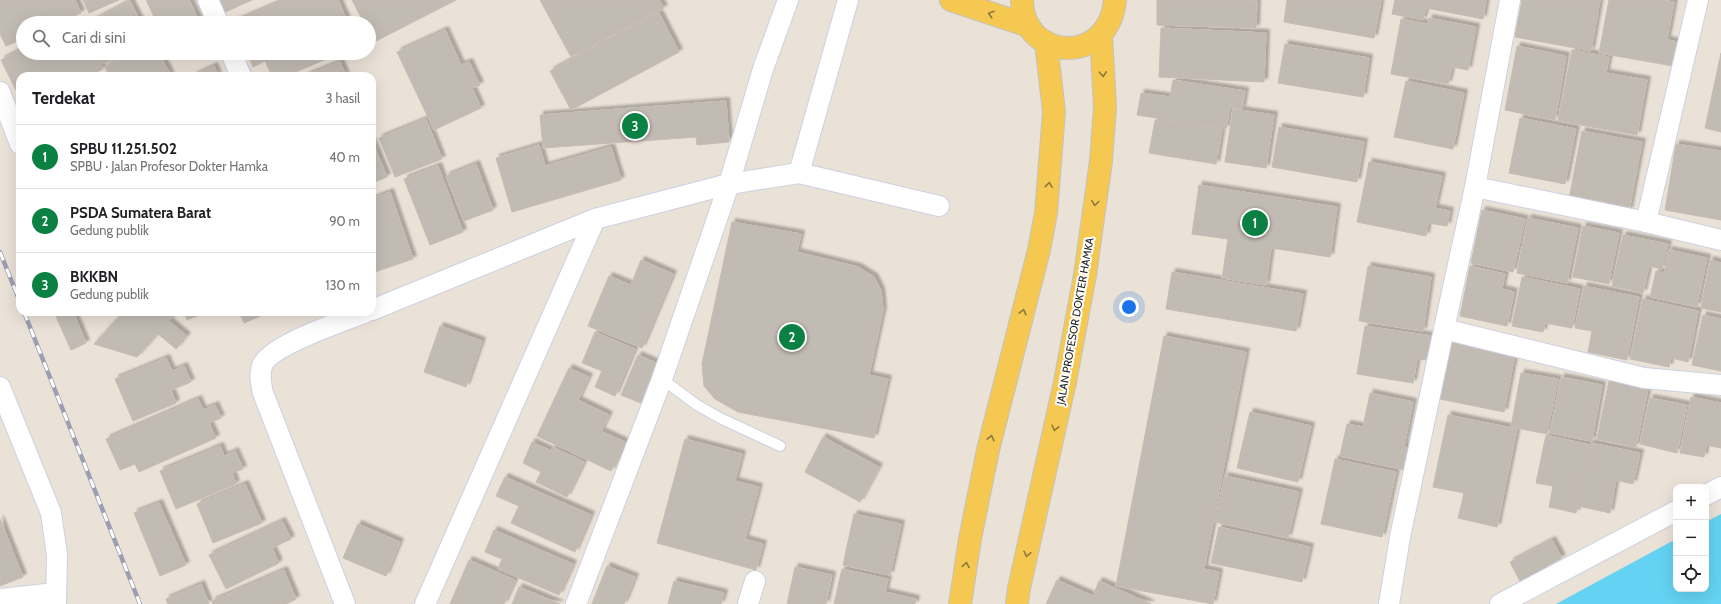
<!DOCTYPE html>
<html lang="id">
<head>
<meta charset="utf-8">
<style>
  body { margin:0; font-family:Cabin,sans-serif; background:#f2f2f2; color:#202124 }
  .controls { position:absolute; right:12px; bottom:12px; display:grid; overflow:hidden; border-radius:8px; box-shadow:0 4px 16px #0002 }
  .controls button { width:36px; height:36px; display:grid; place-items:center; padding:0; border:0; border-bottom:1px solid #e0e0e0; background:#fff; color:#202124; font:20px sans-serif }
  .you { position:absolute; left:1129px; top:307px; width:14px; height:14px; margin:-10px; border:3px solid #fff; border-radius:50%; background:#1a73e8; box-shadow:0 0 0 6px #1a73e833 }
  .badge { display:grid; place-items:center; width:26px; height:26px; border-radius:50%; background:#0b8043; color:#fff; font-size:13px; font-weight:700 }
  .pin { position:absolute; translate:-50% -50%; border:2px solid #fff; box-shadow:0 1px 4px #0006 }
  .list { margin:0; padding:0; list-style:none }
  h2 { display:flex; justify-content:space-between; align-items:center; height:52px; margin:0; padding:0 16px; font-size:17px }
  h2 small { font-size:13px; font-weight:400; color:#757577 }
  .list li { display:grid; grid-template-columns:26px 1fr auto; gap:12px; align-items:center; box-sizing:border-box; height:64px; padding:0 16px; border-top:1px solid #e0e0e0 }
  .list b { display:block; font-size:15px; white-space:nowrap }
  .list p { margin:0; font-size:13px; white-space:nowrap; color:#757577 }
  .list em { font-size:13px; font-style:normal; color:#757577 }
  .icon { flex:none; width:22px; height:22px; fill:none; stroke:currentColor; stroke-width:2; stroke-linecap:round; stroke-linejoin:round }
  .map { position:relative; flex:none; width:1721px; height:604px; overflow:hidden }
  .search { position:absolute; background:#fff; box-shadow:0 4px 16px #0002; left:16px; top:16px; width:360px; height:44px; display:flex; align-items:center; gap:10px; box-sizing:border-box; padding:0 14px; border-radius:22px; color:#757577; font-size:15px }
  .panel { position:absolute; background:#fff; box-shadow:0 4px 16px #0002; left:16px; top:72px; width:360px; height:244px; border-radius:12px }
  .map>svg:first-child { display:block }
  .water { fill:#64d2f2 }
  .building { fill:#c2bbb4; stroke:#c5bdb1; filter:url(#shadow) }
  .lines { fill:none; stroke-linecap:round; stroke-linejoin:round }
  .service-casing { stroke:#ccd1e1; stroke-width:12 }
  .minor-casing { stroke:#ccd1e1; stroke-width:22 }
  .primary-casing { stroke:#c3c3c3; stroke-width:24 }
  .service { stroke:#fff; stroke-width:10 }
  .minor { stroke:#fff; stroke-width:20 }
  .primary { stroke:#f5c852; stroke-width:22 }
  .rail-casing { stroke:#9a9fb2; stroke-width:4.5 }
  .rail { stroke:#fff; stroke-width:3; stroke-dasharray:9; stroke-linecap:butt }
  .oneway { stroke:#8e783c }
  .labels { text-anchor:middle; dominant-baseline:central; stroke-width:4; stroke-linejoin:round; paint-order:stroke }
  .street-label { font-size:11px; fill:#272727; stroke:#fff }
</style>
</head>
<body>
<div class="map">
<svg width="1721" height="604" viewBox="0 0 1721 604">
  <defs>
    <filter id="shadow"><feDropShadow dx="3.5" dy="-3.5" stdDeviation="1" flood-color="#0004"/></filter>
  </defs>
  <rect width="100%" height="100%" fill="#eae1d7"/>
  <polygon class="water" points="1721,514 1721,604 1556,604 1676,539 1676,589 1706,589 1706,522"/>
  <g class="building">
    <polygon points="0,0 75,0 81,13 58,23 23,23 23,39 6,46 0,34"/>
    <polygon points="83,0 119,0 89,13"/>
    <polygon points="146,0 189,0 200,23 157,23"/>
    <polygon points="217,0 252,0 223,13"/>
    <polygon points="285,0 338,0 348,23 234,23 234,22"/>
    <polygon points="352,0 456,0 374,42 369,33 369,23 364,23"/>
    <polygon points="540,0 659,0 664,8 571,57"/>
    <polygon points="1157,0 1257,1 1256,28 1157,25"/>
    <polygon points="1287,0 1381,0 1374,38 1284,22"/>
    <polygon points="1395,0 1486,0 1483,19 1426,8 1423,20 1392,14"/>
    <polygon points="1522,0 1600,0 1591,51 1515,37"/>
    <polygon points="1609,0 1661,0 1674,2 1667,40 1684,43 1679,67 1599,53"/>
    <polygon points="130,1 141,23 89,23"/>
    <polygon points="659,13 679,52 571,110 550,71"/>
    <polygon points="1429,18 1476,27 1468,70 1452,67 1448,84 1391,74 1401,19 1428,24"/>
    <polygon points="1161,28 1266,33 1264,82 1159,77"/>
    <polygon points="445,30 461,65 469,62 480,85 472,88 481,108 434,130 397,52"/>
    <polygon points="1285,44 1369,58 1363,97 1278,83"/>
    <polygon points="1517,46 1566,56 1555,120 1505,110"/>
    <polygon points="23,49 23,53 95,53 103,69 88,76 20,76 20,98 1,60"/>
    <polygon points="1572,50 1609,57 1606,73 1647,80 1637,135 1558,121"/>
    <polygon points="97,53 125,53 103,64"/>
    <polygon points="131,53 159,53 171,76 110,76 105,67"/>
    <polygon points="247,53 341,53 286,76 272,76 265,61 253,67"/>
    <polygon points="1721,53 1721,132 1705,128"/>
    <polygon points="340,62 346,76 305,76"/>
    <polygon points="214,66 218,76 193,76"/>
    <polygon points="1173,80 1245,91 1242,109 1230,107 1226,129 1137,115 1141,93 1170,97"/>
    <polygon points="1406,81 1464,93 1453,149 1394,137"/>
    <polygon points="726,101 729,142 697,145 696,137 543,148 540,115"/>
    <polygon points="1233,109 1274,115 1266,168 1225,162"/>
    <polygon points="1520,118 1576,129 1565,184 1509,173"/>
    <polygon points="426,119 442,159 395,177 379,138"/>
    <polygon points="1155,120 1222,130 1216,164 1149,153"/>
    <polygon points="1279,127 1364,142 1357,182 1272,167"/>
    <polygon points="1582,131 1642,142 1629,211 1569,199"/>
    <polygon points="372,141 387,177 372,183"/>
    <polygon points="1676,144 1721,151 1721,220 1665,210"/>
    <polygon points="539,145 545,166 611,147 621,180 512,212 496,158"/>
    <polygon points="1369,162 1442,176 1435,208 1450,211 1447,226 1428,223 1426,236 1357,222"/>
    <polygon points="476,164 493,210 464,221 446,176"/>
    <polygon points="438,166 463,232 430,245 404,179"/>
    <polygon points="1199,185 1337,207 1330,257 1271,248 1266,285 1222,278 1228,239 1192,234"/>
    <polygon points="390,192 413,259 372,273 372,199"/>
    <polygon points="1482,210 1525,219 1513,272 1471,263"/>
    <polygon points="1528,218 1578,228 1567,283 1517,273"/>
    <polygon points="732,222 801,234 797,252 858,267 874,277 881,291 883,310 869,375 888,379 874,438 738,412 715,399 704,386 702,364"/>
    <polygon points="1583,226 1619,233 1609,284 1573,277"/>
    <polygon points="1623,235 1668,244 1662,269 1649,266 1643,293 1612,286"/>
    <polygon points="1669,250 1707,258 1697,307 1650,297 1656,271 1664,273"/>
    <polygon points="641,260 673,274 642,348 588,326 609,276 631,285"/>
    <polygon points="1710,260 1721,263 1721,312 1701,308"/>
    <polygon points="1368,266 1431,277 1423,331 1359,321"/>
    <polygon points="1470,266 1505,274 1502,289 1514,292 1507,326 1460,316"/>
    <polygon points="1172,272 1303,294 1296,331 1166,309"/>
    <polygon points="1522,277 1580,289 1572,328 1545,323 1543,332 1512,326"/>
    <polygon points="1584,286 1639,297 1627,360 1588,352 1592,331 1575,328"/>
    <polygon points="1643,299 1698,311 1688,362 1671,358 1669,367 1630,359"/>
    <polygon points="54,312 73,312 86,343 71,350"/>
    <polygon points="123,312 176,312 169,321 187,336 176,349 158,334 137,357 94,344"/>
    <polygon points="184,312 208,312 187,320"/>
    <polygon points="239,312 270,312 244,323"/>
    <polygon points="1703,315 1721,319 1721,371 1692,365"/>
    <polygon points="440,326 482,341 466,387 424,372"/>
    <polygon points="1365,326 1432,336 1428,360 1417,359 1413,383 1357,374"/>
    <polygon points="595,332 635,349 615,396 595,387 602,371 582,363"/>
    <polygon points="1164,336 1246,352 1204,569 1219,572 1213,604 1116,586"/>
    <polygon points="1446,340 1515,354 1504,412 1435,398"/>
    <polygon points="638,355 663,366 646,405 621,395"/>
    <polygon points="166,358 172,371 184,366 191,382 171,390 176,403 133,421 115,379"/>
    <polygon points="569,368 589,377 578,400 609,415 601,431 625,442 611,471 537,436"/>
    <polygon points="1521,373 1558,379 1547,434 1511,427"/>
    <polygon points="1561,377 1602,385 1592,441 1550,433"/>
    <polygon points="1609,381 1648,389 1636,447 1597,439"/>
    <polygon points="1370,393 1413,402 1404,447 1415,449 1410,471 1340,456 1347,424 1363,427"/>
    <polygon points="1691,397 1721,403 1721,448 1706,445 1704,457 1680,453"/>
    <polygon points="1650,398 1687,405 1677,453 1640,444"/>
    <polygon points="198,399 203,410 215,405 221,418 209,423 216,438 139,472 135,464 120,470 106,439"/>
    <polygon points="1250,412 1311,426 1298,482 1237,468"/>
    <polygon points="1448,415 1517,429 1497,527 1458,518 1464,493 1433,487"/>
    <polygon points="1546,435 1590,445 1576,513 1549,507 1553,486 1536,483"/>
    <polygon points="823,437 879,467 860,502 805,472"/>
    <polygon points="685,439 742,454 735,481 759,487 745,539 763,544 756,570 657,543"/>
    <polygon points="532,442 551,451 553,447 584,462 567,497 536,482 541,472 523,463"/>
    <polygon points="1591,443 1640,453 1633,484 1616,480 1610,513 1578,506"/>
    <polygon points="220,446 224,456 235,451 243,469 232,473 236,484 176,509 160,471"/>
    <polygon points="1335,459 1396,472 1382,537 1321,524"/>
    <polygon points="1225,476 1299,492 1288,538 1215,522"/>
    <polygon points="505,477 591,515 575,552 511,523 519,506 496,496"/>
    <polygon points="245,484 262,523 213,543 197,504"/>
    <polygon points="159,503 186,565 160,576 134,513"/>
    <polygon points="854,514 901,524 890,575 843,565"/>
    <polygon points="0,519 23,577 0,586"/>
    <polygon points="282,521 291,539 272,548 279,563 226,589 209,555"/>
    <polygon points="358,524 400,542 386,576 343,558"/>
    <polygon points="1219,527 1310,547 1302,582 1211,563"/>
    <polygon points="494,530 573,564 559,595 498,569 502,559 485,552"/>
    <polygon points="1552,540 1562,558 1543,568 1548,577 1524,589 1510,562"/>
    <polygon points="469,560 515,580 504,604 450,604"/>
    <polygon points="607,566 635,577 624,604 592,604"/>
    <polygon points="795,567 832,575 826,604 787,604"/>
    <polygon points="842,569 888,579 885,592 916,599 915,604 834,604"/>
    <polygon points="284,570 296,599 286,604 213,604 212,601"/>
    <polygon points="1057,580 1093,596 1099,581 1151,604 1046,604"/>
    <polygon points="674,581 724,593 721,604 668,604"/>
    <polygon points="201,584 209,604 168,604 166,599"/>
    <polygon points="519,587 560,604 512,604"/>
  </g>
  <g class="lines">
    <g class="service-casing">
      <polyline id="service" points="662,379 697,405 720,418 780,446"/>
    </g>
    <g class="minor-casing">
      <g id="minor">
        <polyline points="208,0 218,23"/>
        <polyline points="848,0 799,173 939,206"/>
        <polyline points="1510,0 1475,187 1444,329 1644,378 1721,385"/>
        <polyline points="231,53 241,76"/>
        <polyline points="0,92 20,144"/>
        <polyline points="1475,187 1646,222 1721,240"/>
        <polyline points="1646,222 1698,0"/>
        <polyline points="372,310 595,219 729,184 799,173"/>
        <polyline points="0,387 51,513 57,555 56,604"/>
        <polyline points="1706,495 1721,487"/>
        <polyline points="0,599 55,593"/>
        <path d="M345,604L263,393C261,384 259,375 262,366C269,345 345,321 366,312"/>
        <polyline points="425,604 595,219"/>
        <polyline points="576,604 662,379 729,184 763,69 788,0"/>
        <polyline points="748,604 755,581"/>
        <polyline points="1389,604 1400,537 1444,329"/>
        <polyline points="1500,604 1676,511"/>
      </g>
    </g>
    <g class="primary-casing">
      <g id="primary">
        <polyline points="951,0 1029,26"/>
        <path d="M1022,0C1022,61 1109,67 1115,0"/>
        <polyline points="960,604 970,539 988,450 1039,250 1046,213 1054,112 1046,42"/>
        <polyline points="1017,604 1019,588 1065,382 1085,275 1101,161 1105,107 1101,35"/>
      </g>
    </g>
    <use href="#service" class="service"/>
    <use href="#minor" class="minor"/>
    <use href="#primary" class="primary"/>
    <g class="rail-casing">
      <g id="rail">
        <polyline points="0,252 20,302"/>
        <polyline points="24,312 140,604"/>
      </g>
    </g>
    <use href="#rail" class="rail"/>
  </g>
  <defs><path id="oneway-chevron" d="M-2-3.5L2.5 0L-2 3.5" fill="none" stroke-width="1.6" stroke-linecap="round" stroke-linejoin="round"/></defs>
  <g class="oneway">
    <use href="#oneway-chevron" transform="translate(991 14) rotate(-162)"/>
    <use href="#oneway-chevron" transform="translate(1103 74) rotate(87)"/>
    <use href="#oneway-chevron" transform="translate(1049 185) rotate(-84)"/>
    <use href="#oneway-chevron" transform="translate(1095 203) rotate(98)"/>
    <use href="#oneway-chevron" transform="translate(1023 312) rotate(-76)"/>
    <use href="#oneway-chevron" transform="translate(1055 428) rotate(103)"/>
    <use href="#oneway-chevron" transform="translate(991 438) rotate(-76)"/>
    <use href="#oneway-chevron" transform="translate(1027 554) rotate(103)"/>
    <use href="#oneway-chevron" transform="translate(966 565) rotate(-81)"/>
  </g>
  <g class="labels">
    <g class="street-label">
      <text transform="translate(1075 321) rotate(-80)">JALAN PROFESOR DOKTER HAMKA</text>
    </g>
  </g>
</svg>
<div class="controls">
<button>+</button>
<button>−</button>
<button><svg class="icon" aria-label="locate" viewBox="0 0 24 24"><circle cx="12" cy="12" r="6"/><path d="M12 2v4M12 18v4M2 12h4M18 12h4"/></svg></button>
</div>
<div class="you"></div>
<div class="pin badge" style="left:1255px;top:223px">1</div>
<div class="pin badge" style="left:792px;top:337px">2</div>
<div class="pin badge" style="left:635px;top:126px">3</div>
<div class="search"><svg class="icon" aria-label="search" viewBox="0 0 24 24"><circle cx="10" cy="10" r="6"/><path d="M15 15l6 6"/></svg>Cari di sini</div>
<section class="panel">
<h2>Terdekat<small>3 hasil</small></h2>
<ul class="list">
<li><span class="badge">1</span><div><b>SPBU 11.251.502</b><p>SPBU · Jalan Profesor Dokter Hamka</p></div><em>40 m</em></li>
<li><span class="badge">2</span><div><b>PSDA Sumatera Barat</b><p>Gedung publik</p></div><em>90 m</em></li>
<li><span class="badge">3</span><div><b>BKKBN</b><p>Gedung publik</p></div><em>130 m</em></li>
</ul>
</section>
</div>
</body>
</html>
